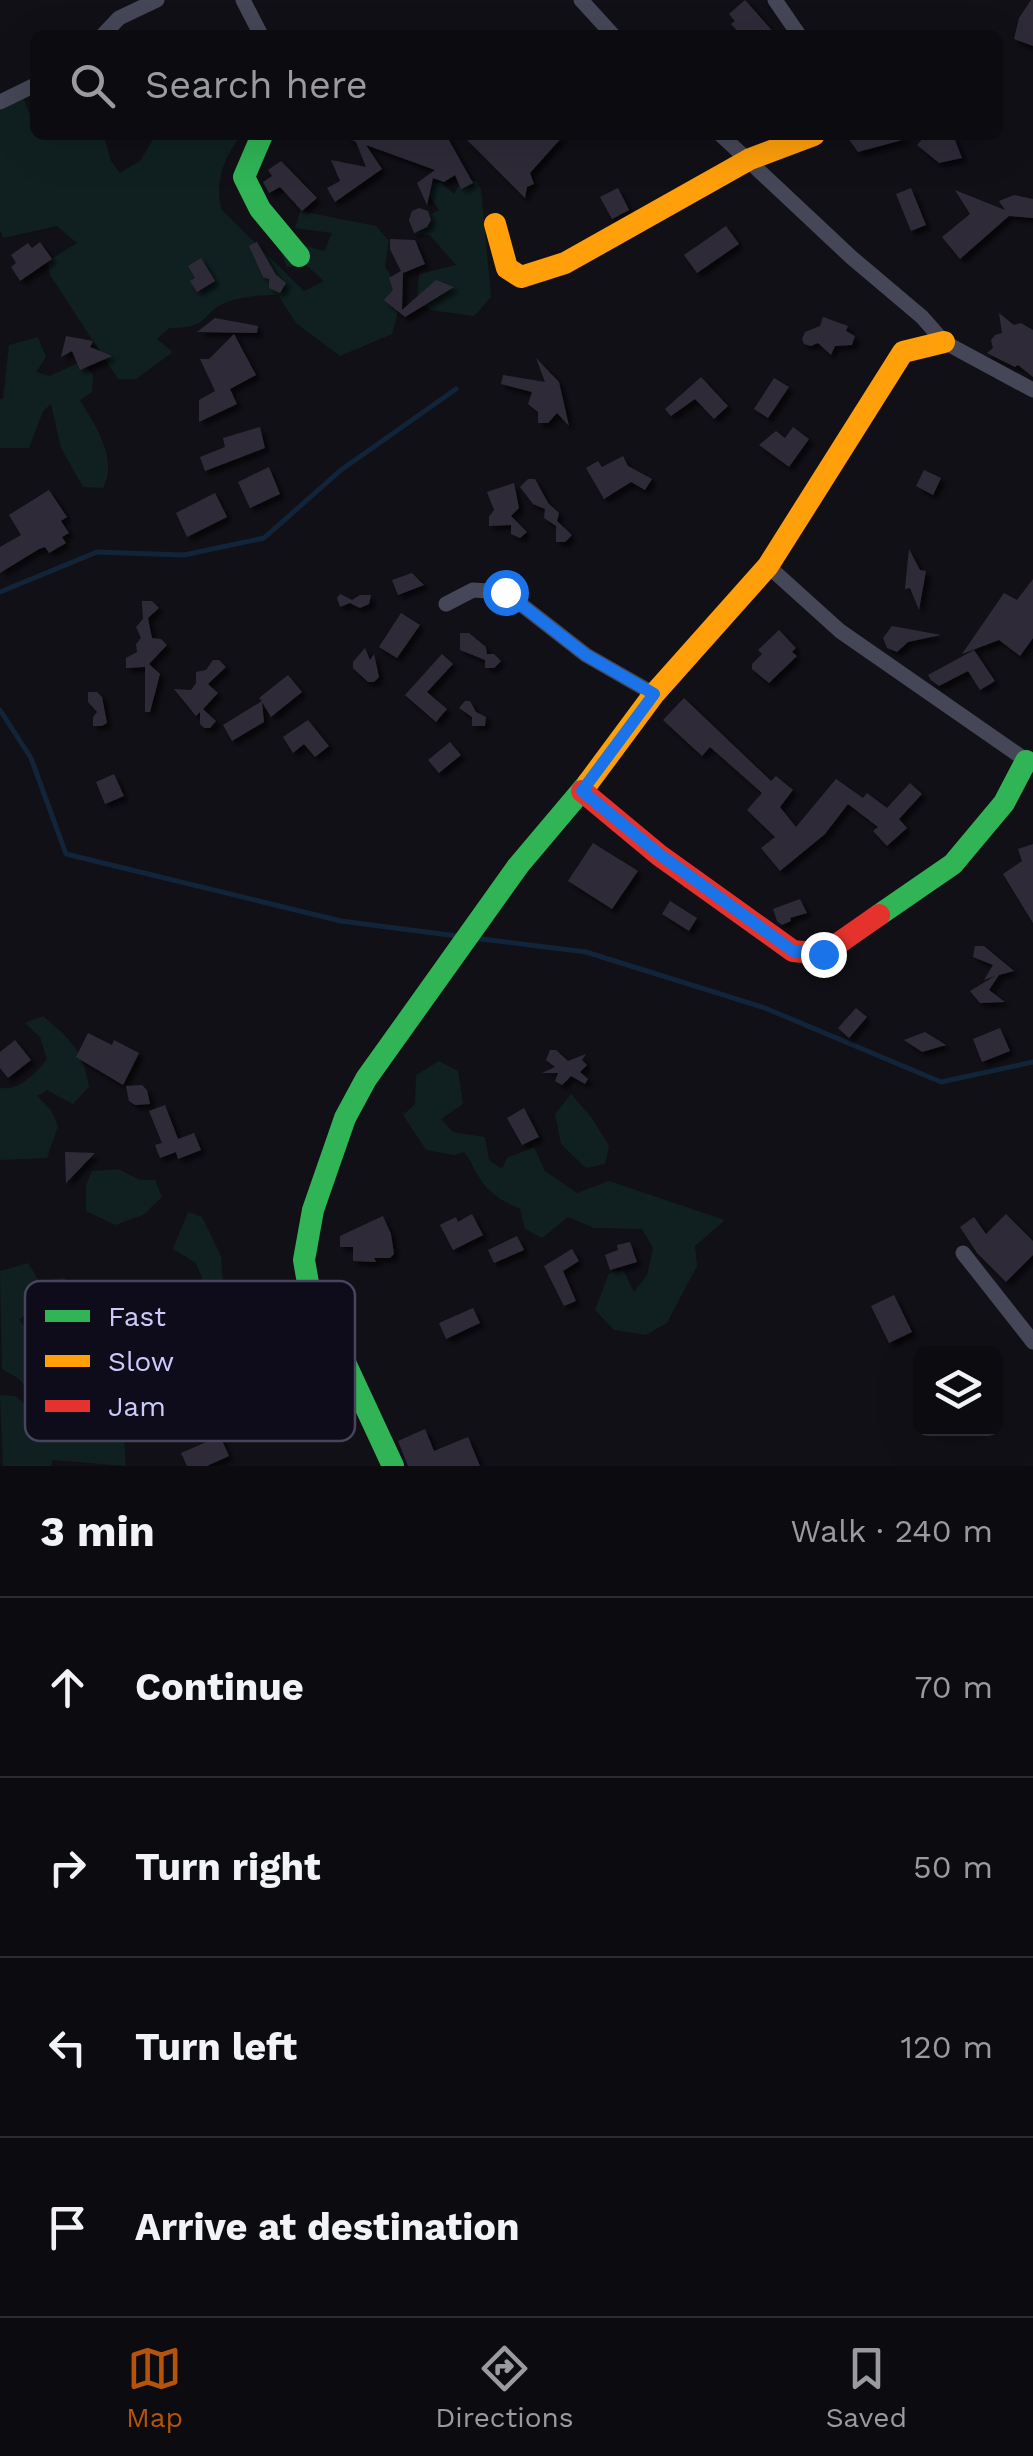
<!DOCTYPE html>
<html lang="en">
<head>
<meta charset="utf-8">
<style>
  body { margin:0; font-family:"Work Sans",sans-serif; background:#151519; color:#f1f3f6 }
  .controls { position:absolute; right:30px; bottom:30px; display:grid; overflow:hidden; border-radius:15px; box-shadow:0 10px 40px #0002 }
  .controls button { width:90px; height:90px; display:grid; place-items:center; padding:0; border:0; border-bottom:2px solid #2c2c30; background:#0c0c10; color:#f1f3f6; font:50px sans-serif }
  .stop { position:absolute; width:30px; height:30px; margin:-22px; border:8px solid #1a73e8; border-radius:50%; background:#fff }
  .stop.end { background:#1a73e8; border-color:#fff; box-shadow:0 2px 10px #0008 }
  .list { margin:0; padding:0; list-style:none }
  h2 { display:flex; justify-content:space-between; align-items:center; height:130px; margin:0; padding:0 40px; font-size:42px }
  h2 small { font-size:32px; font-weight:400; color:#9a9b9f }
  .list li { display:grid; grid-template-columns:65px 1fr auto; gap:30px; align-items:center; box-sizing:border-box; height:180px; padding:0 40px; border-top:2px solid #2c2c30 }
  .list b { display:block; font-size:38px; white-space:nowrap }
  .list em { font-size:32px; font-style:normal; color:#9a9b9f }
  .icon { flex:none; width:55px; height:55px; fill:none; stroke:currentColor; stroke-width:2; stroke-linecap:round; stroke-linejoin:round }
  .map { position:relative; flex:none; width:1033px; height:1466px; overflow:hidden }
  .search { position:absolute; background:#0c0c10; box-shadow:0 10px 40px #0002; left:30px; right:30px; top:30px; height:110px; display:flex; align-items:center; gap:25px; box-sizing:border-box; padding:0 35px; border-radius:15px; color:#9a9b9f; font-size:38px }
  .sheet { height:850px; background:#0c0c10 }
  nav { display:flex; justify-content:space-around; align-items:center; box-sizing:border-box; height:140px; border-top:2px solid #2c2c30; background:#0c0c10; font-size:28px; color:#9a9b9f }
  nav a { display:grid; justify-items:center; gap:5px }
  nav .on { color:#b45309 }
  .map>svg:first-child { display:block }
  .green { fill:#102020 }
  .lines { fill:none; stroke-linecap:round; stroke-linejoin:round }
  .stream { stroke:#11243a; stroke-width:5 }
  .building { fill:#2e2c39; filter:url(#shadow) }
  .street { stroke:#454657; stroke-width:15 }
  .fast { stroke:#30b455; stroke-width:22 }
  .slow { stroke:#ff9f0a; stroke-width:22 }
  .jam { stroke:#e5322d; stroke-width:22 }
  .route { stroke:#1a73e8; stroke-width:12 }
  .key { fill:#0e0c1a; stroke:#47455d; stroke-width:2.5 }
  .key-label { font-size:28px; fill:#cccafa }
</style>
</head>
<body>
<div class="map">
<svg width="1033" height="1466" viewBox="0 0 1033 1466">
  <defs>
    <filter id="shadow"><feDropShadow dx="4.5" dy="4.5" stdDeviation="2.5" flood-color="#0009"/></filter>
  </defs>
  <rect width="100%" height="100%" fill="#101016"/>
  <g class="green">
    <path d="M19,89L35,126V135H104L111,161L120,173L140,161L156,135H241C225,156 213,184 222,210L304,291L324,281L307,266L287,267L278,247L295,243L324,251L332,233L295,228L300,211L376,226L389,241L385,267C403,290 400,308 392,334L340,356L296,323L278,295C262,295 243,296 227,302C200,313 211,329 169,328L157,339L173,352L136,379H118L50,275L48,261L77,243L57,226L3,238L0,230V99Z"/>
    <polygon points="462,180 476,181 481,189 491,297 474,316 431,310 417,300 419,274 456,265 430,235 414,234 413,222 439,210 421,183 441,182 454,194"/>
    <path d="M38,337L46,357L36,372L50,376L80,362L93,374L92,392L80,400C95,426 119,459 103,488L83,487L61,448L51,404L43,411L29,448H0V399H3L9,345Z"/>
    <path d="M43,1016C71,1040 83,1050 89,1087L73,1104L47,1090L37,1096L51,1110L58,1126L47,1158L0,1160V1088C20,1091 35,1074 47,1059L40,1037L25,1023Z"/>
    <path d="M439,1061L458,1071L463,1104L441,1119L453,1132L485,1137L489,1160L502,1169L507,1158L534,1147L545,1171L577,1193L609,1181L725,1220L695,1246L697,1266L667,1323L646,1335L614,1330L595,1310L609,1273L623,1270L634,1292L647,1275L653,1248L642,1229L594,1228L568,1217L542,1238L525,1229L520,1209C506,1203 489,1194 481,1180C474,1170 472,1162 464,1152L454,1155L426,1150L403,1115L415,1104L416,1075Z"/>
    <polygon points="571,1094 591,1117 609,1146 605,1164 586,1168 561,1144 555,1114"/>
    <polygon points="118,1169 140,1180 155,1180 162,1197 143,1215 115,1225 86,1211 86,1185 92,1171"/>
    <polygon points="188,1212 202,1217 221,1256 223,1285 204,1307 193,1291 202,1278 196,1263 173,1249"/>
    <path d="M28,1263L39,1281L65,1278C76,1295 95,1313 104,1329C117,1352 122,1379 130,1405L103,1412L84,1407L74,1376L73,1359L84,1351C67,1328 55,1317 26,1314L19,1320L37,1342L49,1393L32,1394L19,1379L2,1369L0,1271Z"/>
    <polygon points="0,1395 15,1396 28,1406 23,1425 46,1421 79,1424 88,1436 124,1438 126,1466 53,1460 51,1466 3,1466"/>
  </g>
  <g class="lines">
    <g class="stream">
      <polyline points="0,592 97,552 184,555 264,538 341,470 456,389"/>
      <polyline points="0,710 31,758 66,854 341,921 457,936"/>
      <polyline points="473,938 586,952 765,1008 941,1082 1033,1062"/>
    </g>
  </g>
  <g class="building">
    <polygon points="745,0 776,35 741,35 731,24 735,21 729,14"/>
    <polygon points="1031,0 1033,0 1033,46 1014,39 1019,18"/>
    <polygon points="343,135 446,135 473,183 461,189 455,175 444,182 433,178 427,205 417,183 435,170 366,145 382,169 335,202 327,188 340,181 331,160 366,167 356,142"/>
    <polygon points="477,135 564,135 530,173 534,184 527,187 525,198 467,140"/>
    <polygon points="846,135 905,135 906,139 858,152"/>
    <polygon points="926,135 953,135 962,158 939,163 917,145"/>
    <polygon points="281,161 317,198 302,211 280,187 269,193 263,182 272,176 268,170"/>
    <polygon points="618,188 629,210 612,219 600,197"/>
    <polygon points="911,188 926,225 911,231 896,194"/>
    <polygon points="955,190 1005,210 999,201 1014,195 1033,199 1033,218 1009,216 960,259 942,237 970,214"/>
    <polygon points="419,208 428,211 431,220 427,227 414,233 409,220 412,211"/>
    <polygon points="726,226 739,244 697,273 684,255"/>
    <polygon points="390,239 415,240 425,264 403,273 402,310 436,280 454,287 405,317 384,300 393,290 389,278 401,271 390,249"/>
    <polygon points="40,242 52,259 20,281 11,267 16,263 11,255 28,243 32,248"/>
    <polygon points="257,242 276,275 286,283 280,293 269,288 269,279 263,277 249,246"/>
    <polygon points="201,258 215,281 197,292 190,281 195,278 188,266"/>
    <polygon points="999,313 1014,325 1021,323 1033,330 1033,377 1018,365 1015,367 987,353 993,348 991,340 995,335 1002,333"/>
    <polygon points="823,317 848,326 846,331 855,336 852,345 835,346 831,355 818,343 811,346 804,344 802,339 805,332 820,326"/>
    <polygon points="215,318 258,326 257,333 197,332"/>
    <polygon points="234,334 256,375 230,389 237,404 199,422 199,400 215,391 200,359 209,359"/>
    <polygon points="66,336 93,341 90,347 112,356 80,370 72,351 61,357"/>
    <polygon points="536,358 559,382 569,426 557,413 548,423 538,423 538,412 528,404 532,392 501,384 503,375 545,382"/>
    <polygon points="701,377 728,406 714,419 695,399 671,416 665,409"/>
    <polygon points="774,378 789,387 768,418 754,409"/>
    <polygon points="260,427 265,448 205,471 200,457 225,447 223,438"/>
    <polygon points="793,427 809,439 789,467 759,445 776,431 785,438"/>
    <polygon points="623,456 628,466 652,479 645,490 631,482 604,499 586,468 598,461 602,467"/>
    <polygon points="269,467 280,494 250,508 238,482"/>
    <polygon points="924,470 941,478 933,495 916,486"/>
    <polygon points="528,479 535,479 548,503 559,513 557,521 572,535 565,542 556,542 556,526 544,518 545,509 533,504 520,487"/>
    <polygon points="514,483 519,508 511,516 527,532 520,538 511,534 511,525 489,526 489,517 494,510 487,492"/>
    <polygon points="49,490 67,517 61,521 69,533 62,537 66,543 49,553 45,547 39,549 0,573 0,547 21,535 9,515"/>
    <polygon points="215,493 227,517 187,537 176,513"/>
    <polygon points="909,549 920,570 926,571 919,610 910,588 905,589"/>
    <polygon points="412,573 424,585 398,595 392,580"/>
    <polygon points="1033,579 1033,638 1020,656 999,640 962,654 1004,593 1017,600"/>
    <polygon points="340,594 352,600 360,595 371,595 369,604 360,608 350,603 340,607 337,598"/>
    <polygon points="142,601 152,601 159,608 148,618 152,638 161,639 167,645 149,664 160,674 150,712 145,712 145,667 126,668 126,658 137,652 136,644 141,638 136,627 143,619"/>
    <polygon points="401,613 420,625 397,658 379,647"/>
    <polygon points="892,626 941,635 908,642 897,652 887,648 883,638"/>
    <polygon points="779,630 796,648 792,652 797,656 769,683 752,669 752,664 762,654 758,650"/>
    <polygon points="460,633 469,633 486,647 487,654 494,654 501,661 494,668 485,668 485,660 460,650"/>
    <polygon points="365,648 370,660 374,654 379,677 374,682 368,682 353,668 353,662"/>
    <polygon points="974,650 995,681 980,690 968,671 939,686 931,680 928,675"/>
    <polygon points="442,654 453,664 427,692 447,709 436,722 405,695"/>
    <polygon points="213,660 219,660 226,667 208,684 218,693 203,709 216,721 210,728 204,728 200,724 200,712 196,716 174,689 191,690 196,683 196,672 206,670"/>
    <polygon points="288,675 302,692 271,717 262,702 264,722 232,741 223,725 262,701 259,698"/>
    <polygon points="88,692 97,692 102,697 107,723 102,726 93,726 93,717 97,712 88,702"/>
    <polygon points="684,698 771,781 776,776 793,790 780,807 796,827 836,779 863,798 867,793 887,808 910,783 922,794 899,819 907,828 887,846 873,831 878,827 848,804 825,834 780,871 761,848 775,837 747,810 762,793 710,747 702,756 663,720"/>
    <polygon points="465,701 470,701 476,712 486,717 485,726 472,726 472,717 459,708"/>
    <polygon points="308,720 329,746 315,757 304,744 293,753 283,737"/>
    <polygon points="450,742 461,755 439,773 428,760"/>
    <polygon points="114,774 124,796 105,804 96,782"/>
    <polygon points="593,843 638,871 612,909 568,881"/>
    <polygon points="1033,844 1033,923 1003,874 1022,861 1018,849"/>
    <polygon points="800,899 807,913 790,918 791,921 782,925 777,921 773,909"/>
    <polygon points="670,901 697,918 689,931 662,914"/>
    <polygon points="975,946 984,946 1014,971 999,975 989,990 1005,1002 980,1003 970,991 995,976 984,980 993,965 973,957"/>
    <polygon points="856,1008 867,1017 849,1038 838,1028"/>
    <polygon points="1000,1028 1010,1051 982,1062 973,1039"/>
    <polygon points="925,1032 946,1045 922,1052 904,1040"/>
    <polygon points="88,1033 112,1045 114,1040 139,1053 123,1085 76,1057"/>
    <polygon points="15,1040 31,1060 8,1078 0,1068 0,1052"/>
    <polygon points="550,1050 556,1050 568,1061 586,1054 582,1060 587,1065 580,1072 588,1079 585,1084 571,1076 562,1085 555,1081 558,1073 542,1073 555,1067 546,1060"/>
    <polygon points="142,1085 147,1090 150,1104 135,1105 129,1101 126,1086"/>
    <polygon points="165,1105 178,1139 194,1133 201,1150 178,1159 176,1152 160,1158 155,1145 162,1143 149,1111"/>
    <polygon points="524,1108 539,1137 522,1145 507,1118"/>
    <polygon points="65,1152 95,1153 66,1183"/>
    <polygon points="472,1214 483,1235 453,1250 440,1225 456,1217 458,1222"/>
    <polygon points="1006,1214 1033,1241 1033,1255 1006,1282 977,1253 960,1227 974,1217 986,1234"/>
    <polygon points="383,1216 391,1234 394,1254 390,1258 374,1258 376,1262 353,1261 353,1247 340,1247 340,1236"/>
    <polygon points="517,1236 524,1250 494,1263 488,1250"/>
    <polygon points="630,1242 637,1262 610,1270 605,1255 618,1250 617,1245"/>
    <polygon points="572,1249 579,1261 563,1271 576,1301 564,1306 544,1266"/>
    <polygon points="894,1295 912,1332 889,1343 871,1306"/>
    <polygon points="473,1308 480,1323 446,1339 439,1323"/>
    <polygon points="425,1429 434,1451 468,1437 480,1466 408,1466 398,1441"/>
    <polygon points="220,1436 229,1456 207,1466 187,1466 181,1453"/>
  </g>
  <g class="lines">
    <g class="street">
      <polyline points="243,0 261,35"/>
      <polyline points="581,0 613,35"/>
      <polyline points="775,0 799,35"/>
      <polyline points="103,35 119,18 157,0"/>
      <polyline points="0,102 35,85"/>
      <polyline points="721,135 851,257 922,317 944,342 1033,390"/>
      <polyline points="768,566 840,631 1033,765"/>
      <polyline points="446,604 473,590 505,592 586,655 654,694"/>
      <polyline points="963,1253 1033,1342"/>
    </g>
    <g class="fast">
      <polyline points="262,135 244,177 260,209 299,256"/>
      <polyline points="879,915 953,864 1004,803 1026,761"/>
      <polyline points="393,1466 308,1283 304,1260 313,1210 345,1118 366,1079 518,866 588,783"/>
    </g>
    <g class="slow">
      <polyline points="495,224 507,268 521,277 565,263 750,159 814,135"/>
      <polyline points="588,783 654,694 768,566 903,352 944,342"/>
    </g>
    <polyline class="jam" points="582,791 659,855 793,951 823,954 879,915"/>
  </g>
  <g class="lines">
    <polyline class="route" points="505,592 586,655 654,694 582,791 659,854 793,951 823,954"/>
  </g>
  <rect x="25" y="1281" width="330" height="160" rx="15" class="key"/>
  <rect x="45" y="1310" width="45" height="12" fill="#30b455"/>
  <rect x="45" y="1355" width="45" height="12" fill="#ff9f0a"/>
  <rect x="45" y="1400" width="45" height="12" fill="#e5322d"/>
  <g class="key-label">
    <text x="108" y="1326">Fast</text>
    <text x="108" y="1371">Slow</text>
    <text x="108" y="1416">Jam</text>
  </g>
</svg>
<div class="controls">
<button><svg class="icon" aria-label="layers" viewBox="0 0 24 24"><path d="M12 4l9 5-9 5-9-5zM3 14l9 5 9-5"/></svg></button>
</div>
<div class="stop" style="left:505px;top:592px"></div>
<div class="stop end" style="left:823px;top:954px"></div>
<div class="search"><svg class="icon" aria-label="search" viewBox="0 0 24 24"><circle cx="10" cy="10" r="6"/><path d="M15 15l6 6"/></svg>Search here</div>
</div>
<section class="sheet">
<h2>3 min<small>Walk · 240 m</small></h2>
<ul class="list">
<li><svg class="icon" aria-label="ahead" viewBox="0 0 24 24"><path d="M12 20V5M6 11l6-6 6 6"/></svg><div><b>Continue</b></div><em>70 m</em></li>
<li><svg class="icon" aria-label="right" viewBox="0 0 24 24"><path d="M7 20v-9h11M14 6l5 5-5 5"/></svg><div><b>Turn right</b></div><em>50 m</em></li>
<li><svg class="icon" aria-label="left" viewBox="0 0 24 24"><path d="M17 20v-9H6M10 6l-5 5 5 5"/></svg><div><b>Turn left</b></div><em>120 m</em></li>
<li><svg class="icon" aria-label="arrive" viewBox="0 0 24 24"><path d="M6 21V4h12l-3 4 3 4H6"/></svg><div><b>Arrive at destination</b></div></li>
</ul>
</section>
<nav>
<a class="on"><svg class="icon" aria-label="map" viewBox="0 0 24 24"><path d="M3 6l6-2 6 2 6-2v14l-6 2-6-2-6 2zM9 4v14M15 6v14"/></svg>Map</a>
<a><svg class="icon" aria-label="directions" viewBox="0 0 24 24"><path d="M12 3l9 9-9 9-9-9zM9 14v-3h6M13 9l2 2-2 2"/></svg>Directions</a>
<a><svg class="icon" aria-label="saved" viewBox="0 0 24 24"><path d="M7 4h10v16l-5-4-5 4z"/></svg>Saved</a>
</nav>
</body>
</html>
